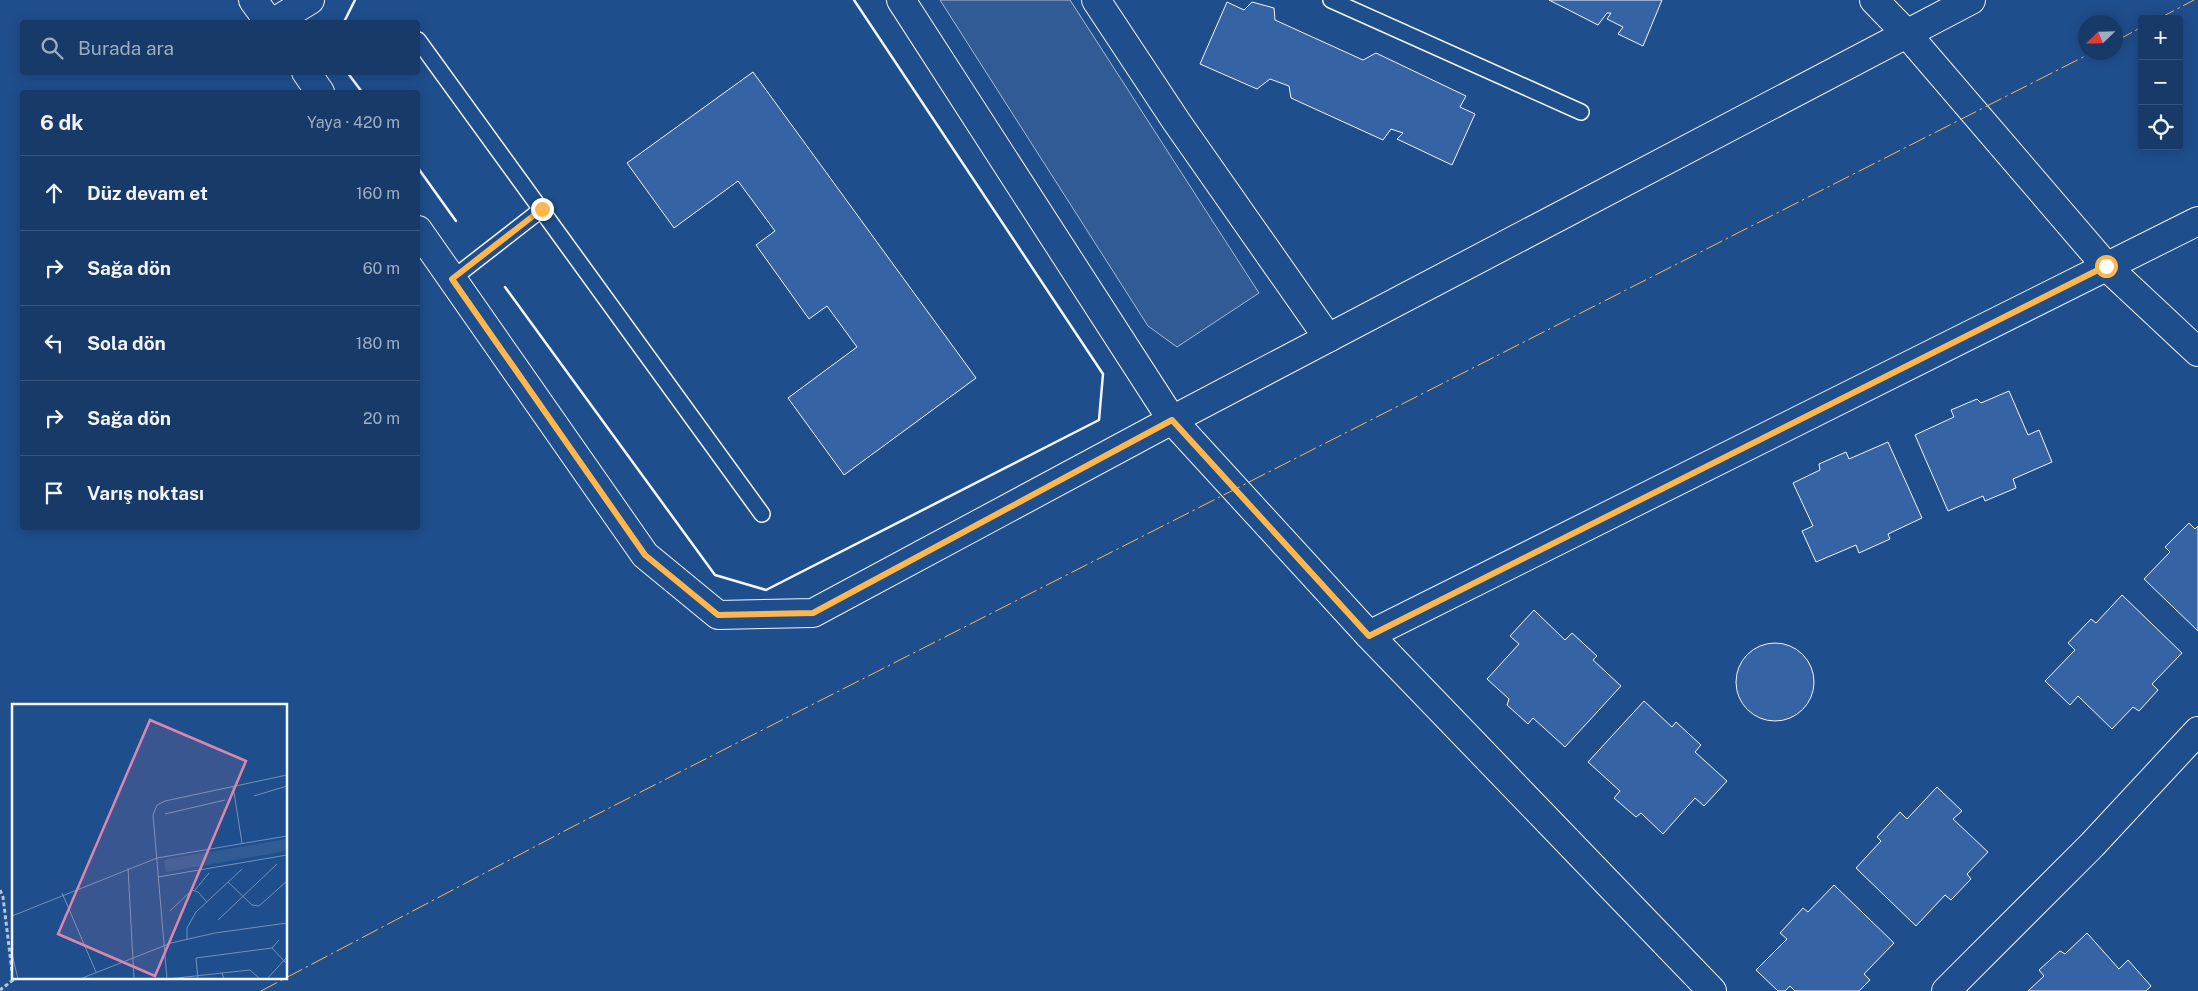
<!DOCTYPE html>
<html lang="tr">
<head>
<meta charset="utf-8">
<style>
  body { margin:0; font-family:"Public Sans",sans-serif; background:#20416f; color:#f1f3f6 }
  .controls { position:absolute; right:15px; top:15px; display:grid; overflow:hidden; border-radius:5px; box-shadow:0 2px 12px #0003 }
  .controls button { width:45px; height:45px; display:grid; place-items:center; padding:0; border:0; border-bottom:1px solid #36547d; background:#173a69; color:#f1f3f6; font:25px sans-serif }
  .compass { position:absolute; left:2078px; top:15px; width:45px; height:45px; border-radius:50%; background:#173a69; box-shadow:0 2px 12px #0003; rotate:247deg }
  .stop { position:absolute; width:15px; height:15px; margin:-11px; border:4px solid #ffb74d; border-radius:50%; background:#fff }
  .stop.end { background:#ffb74d; border-color:#fff; box-shadow:0 1px 5px #0008 }
  .list { margin:0; padding:0; list-style:none }
  h2 { display:flex; justify-content:space-between; align-items:center; height:65px; margin:0; padding:0 20px; font-size:21px }
  h2 small { font-size:16px; font-weight:400; color:#9eadc0 }
  .list li { display:grid; grid-template-columns:32px 1fr auto; gap:15px; align-items:center; box-sizing:border-box; height:75px; padding:0 20px; border-top:1px solid #36547d }
  .list b { display:block; font-size:19px; white-space:nowrap }
  .list em { font-size:16px; font-style:normal; color:#9eadc0 }
  .icon { flex:none; width:28px; height:28px; fill:none; stroke:currentColor; stroke-width:2; stroke-linecap:round; stroke-linejoin:round }
  .map { position:relative; flex:none; width:2198px; height:991px; overflow:hidden }
  .search { position:absolute; background:#173a69; box-shadow:0 2px 12px #0003; left:20px; top:20px; width:400px; height:55px; display:flex; align-items:center; gap:12px; box-sizing:border-box; padding:0 18px; border-radius:5px; color:#9eadc0; font-size:19px }
  .panel { position:absolute; background:#173a69; box-shadow:0 2px 12px #0003; left:20px; top:90px; width:400px; height:440px; border-radius:5px }
  .map>svg:first-child { display:block }
  .built { fill:#305b95; stroke:#a8bbd7 }
  .building { fill:#3563a3; stroke:#f2f6ff }
  .lines { fill:none; stroke-linecap:round; stroke-linejoin:round }
  .lane-casing { stroke:#f2f6ff; stroke-width:18 }
  .street-casing { stroke:#f2f6ff; stroke-width:30 }
  .path { stroke:#b3c4dc; stroke-width:3; stroke-dasharray:4 2.5; stroke-linecap:butt }
  .lane { stroke:#1f4e8c; stroke-width:15 }
  .street { stroke:#1f4e8c; stroke-width:28 }
  .wall { stroke:#f2f6ff; stroke-width:2.5 }
  .power { stroke:#ffb74d; stroke-width:1; stroke-dasharray:18 4 2.5 4; stroke-linecap:butt }
  .route { stroke:#ffb74d; stroke-width:6 }
  .inset-road { fill:none; stroke:#7391ba; stroke-width:1 }
  .view { fill:#da87ad; fill-opacity:0.15; stroke:#da87ad; stroke-width:2.5 }
  .inset-edge { fill:none; stroke:#f2f6ff; stroke-width:2.5 }
</style>
</head>
<body>
<div class="map">
<svg width="2198" height="991" viewBox="0 0 2198 991">
  <rect width="100%" height="100%" fill="#1f4e8c"/>
  <polygon class="built" points="940,0 1070,0 1259,293 1177,347 1148,326"/>
  <g class="building">
    <polygon points="1549,0 1662,0 1643,46 1618,34 1623,27 1607,19 1611,13 1607,13 1598,25"/>
    <polygon points="1227,2 1244,10 1252,2 1274,8 1275,20 1363,60 1376,53 1466,96 1460,107 1475,114 1452,165 1397,139 1403,133 1391,129 1383,140 1291,98 1289,86 1270,79 1257,89 1200,64"/>
    <polygon points="753,72 976,378 844,475 788,398 857,347 827,306 809,319 756,245 775,231 738,181 674,228 627,163"/>
    <polygon points="2009,391 2028,435 2039,430 2052,462 2013,479 2016,488 1985,501 1983,496 1948,511 1915,435 1954,417 1951,410 1977,399 1981,403"/>
    <polygon points="1888,442 1922,518 1888,534 1890,539 1859,553 1856,545 1816,562 1802,531 1813,526 1793,483 1820,470 1819,464 1846,452 1849,459"/>
    <polygon points="2189,523 2195,529 2198,526 2198,631 2144,579 2170,552 2165,547"/>
    <polygon points="2122,595 2182,653 2152,684 2158,690 2139,711 2133,707 2112,729 2078,696 2070,705 2045,681 2075,650 2068,643 2091,619 2096,623"/>
    <polygon points="1534,610 1565,640 1572,633 1597,656 1593,660 1621,686 1565,747 1533,718 1528,724 1507,705 1509,699 1487,679 1519,644 1510,636"/>
    <circle cx="1775" cy="682" r="39"/>
    <polygon points="1644,701 1672,727 1676,722 1701,745 1695,752 1727,781 1704,806 1695,798 1663,834 1641,813 1636,817 1614,798 1620,791 1588,762"/>
    <polygon points="1937,787 1962,811 1953,819 1988,852 1967,874 1971,879 1951,900 1945,895 1916,926 1856,868 1881,841 1877,837 1900,812 1907,819"/>
    <polygon points="1834,885 1894,943 1864,974 1870,980 1859,991 1795,991 1790,986 1785,991 1778,991 1756,970 1787,939 1780,933 1803,908 1808,912"/>
    <polygon points="2087,933 2119,969 2128,960 2151,986 2146,991 2028,991 2044,976 2039,970 2060,951 2065,954"/>
  </g>
  <g class="lines">
    <g class="lane-casing">
      <g id="lane">
        <polyline points="1331,0 1581,112"/>
        <polyline points="418,40 762,514"/>
        <polyline points="452,279 542,209"/>
      </g>
    </g>
    <g class="street-casing">
      <g id="street">
        <polyline points="253,0 269,22"/>
        <polyline points="901,0 1172,420 1369,635 1712,991"/>
        <polyline points="1096,0 1176,121 1328,338"/>
        <polyline points="1874,0 1907,34 2106,266 2198,352"/>
        <polyline points="274,22 310,0"/>
        <polyline points="306,72 320,92"/>
        <polyline points="418,230 645,555 718,615 813,613 1172,420 1971,0"/>
        <polyline points="1369,635 2198,221"/>
        <polyline points="1946,991 2092,845 2198,731"/>
      </g>
    </g>
    <polyline class="path" points="0,890 3,897 13,980 0,990"/>
    <use href="#lane" class="lane"/>
    <use href="#street" class="street"/>
    <g class="wall">
      <polyline points="344,22 355,0"/>
      <polyline points="347,72 362,92"/>
      <polyline points="418,168 456,221"/>
      <polyline points="505,287 715,575 766,590 1099,420 1103,374 854,0"/>
    </g>
    <g class="power">
      <polyline points="2158,19 2194,0"/>
      <polyline points="2116,41 2142,27"/>
      <polyline points="261,991 574,826 2093,52"/>
    </g>
  </g>
  <g class="lines">
    <polyline class="route" points="542,209 452,279 645,555 718,615 813,613 1172,420 1369,636 2106,266"/>
  </g>
  <g transform="translate(12 704)">
    <rect width="275" height="275" fill="#1f4e8c"/>
    <path d="M275,135V147L154,168L152,157L155,155Z" fill="#305b95"/>
    <path class="inset-road" d="M221,82L230,139M242,92L275,82M153,110L213,96M116,164L122,275M146,173L275,151M216,178L240,201L247,202L275,177M183,186L197,169M50,189L84,268M158,207L180,186L186,188L195,198M0,212L145,154L275,132M206,216L265,160M175,235V224L184,208L230,165M260,244L275,260M0,250L6,275M210,269L238,266L248,275M68,275L159,239L203,229L275,219M155,275L141,111L145,101L153,97L275,71M156,275L210,269L212,275M186,275L184,254L260,244L267,236M255,275L275,253"/>
    <path class="view" d="M138,16L234,57L143,272L46,230Z"/>
    <rect width="275" height="275" class="inset-edge"/>
  </g>
</svg>
<div class="controls">
<button>+</button>
<button>−</button>
<button><svg class="icon" aria-label="locate" viewBox="0 0 24 24"><circle cx="12" cy="12" r="6"/><path d="M12 2v4M12 18v4M2 12h4M18 12h4"/></svg></button>
</div>
<svg class="compass" viewBox="-18 -18 36 36"><path d="M0-13l5 13h-10z" fill="#e53935"/><path d="M0 13l5-13h-10z" fill="#9eadc0"/></svg>
<div class="stop" style="left:2106px;top:266px"></div>
<div class="stop end" style="left:542px;top:209px"></div>
<div class="search"><svg class="icon" aria-label="search" viewBox="0 0 24 24"><circle cx="10" cy="10" r="6"/><path d="M15 15l6 6"/></svg>Burada ara</div>
<section class="panel">
<h2>6 dk<small>Yaya · 420 m</small></h2>
<ul class="list">
<li><svg class="icon" aria-label="ahead" viewBox="0 0 24 24"><path d="M12 20V5M6 11l6-6 6 6"/></svg><div><b>Düz devam et</b></div><em>160 m</em></li>
<li><svg class="icon" aria-label="right" viewBox="0 0 24 24"><path d="M7 20v-9h11M14 6l5 5-5 5"/></svg><div><b>Sağa dön</b></div><em>60 m</em></li>
<li><svg class="icon" aria-label="left" viewBox="0 0 24 24"><path d="M17 20v-9H6M10 6l-5 5 5 5"/></svg><div><b>Sola dön</b></div><em>180 m</em></li>
<li><svg class="icon" aria-label="right" viewBox="0 0 24 24"><path d="M7 20v-9h11M14 6l5 5-5 5"/></svg><div><b>Sağa dön</b></div><em>20 m</em></li>
<li><svg class="icon" aria-label="arrive" viewBox="0 0 24 24"><path d="M6 21V4h12l-3 4 3 4H6"/></svg><div><b>Varış noktası</b></div></li>
</ul>
</section>
</div>
</body>
</html>
